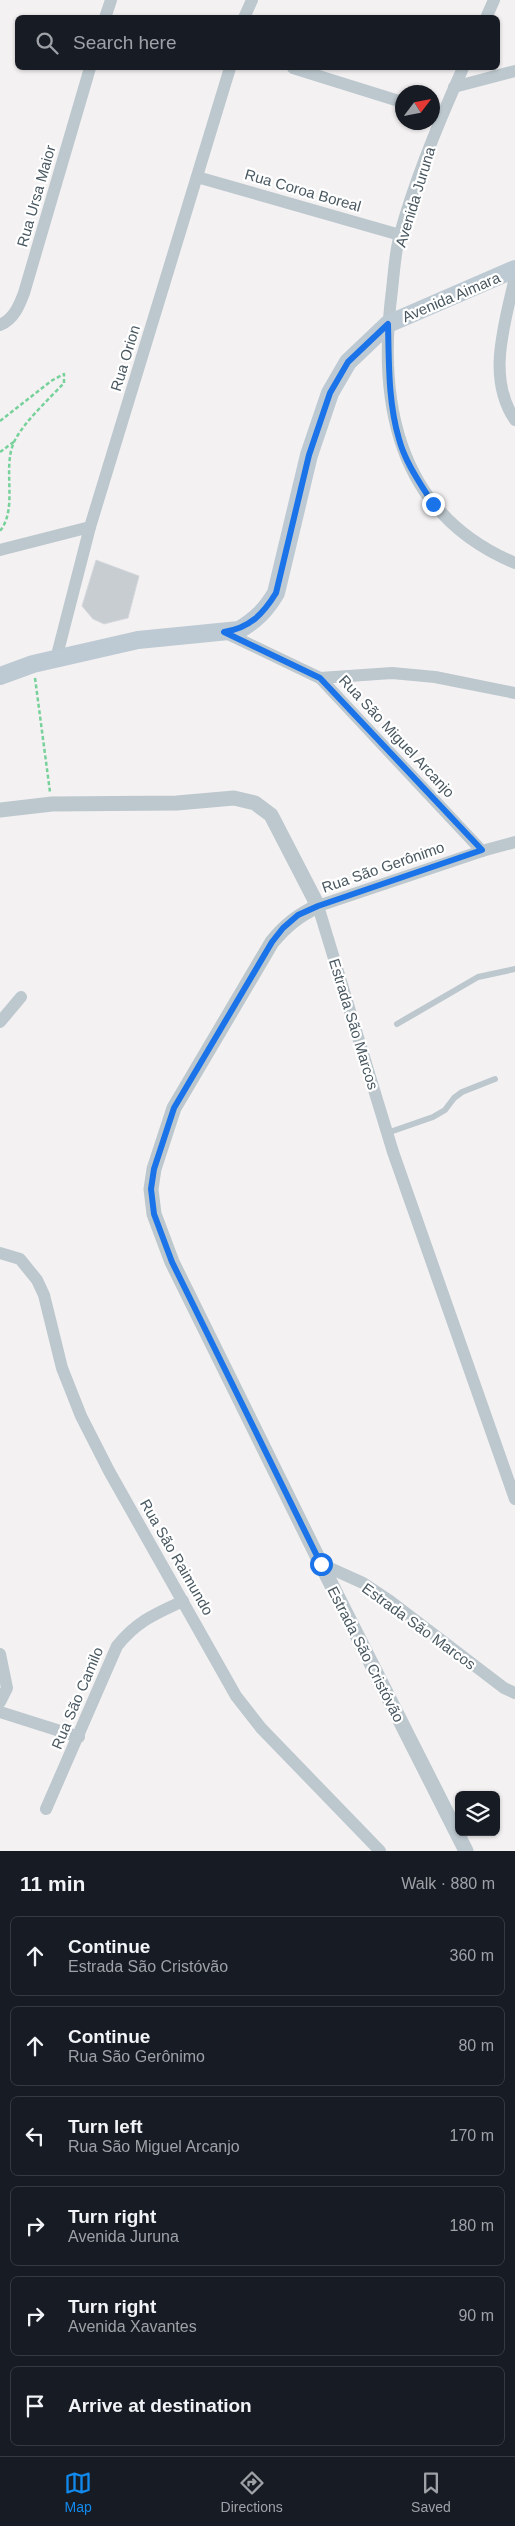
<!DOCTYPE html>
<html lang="en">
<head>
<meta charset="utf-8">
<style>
  body { margin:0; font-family:Helvetica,sans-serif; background:#242831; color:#f1f3f6 }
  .controls { position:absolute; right:15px; bottom:15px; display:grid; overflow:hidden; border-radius:8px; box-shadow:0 1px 4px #0004 }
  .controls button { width:45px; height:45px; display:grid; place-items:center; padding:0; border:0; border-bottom:1px solid #363941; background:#171b24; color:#f1f3f6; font:25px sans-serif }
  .compass { position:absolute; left:395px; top:85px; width:45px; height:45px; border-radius:50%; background:#171b24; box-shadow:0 1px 4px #0004; rotate:58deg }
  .stop { position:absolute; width:15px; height:15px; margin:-11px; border:4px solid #1a73e8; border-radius:50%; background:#fff }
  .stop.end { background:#1a73e8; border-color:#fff; box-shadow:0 1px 5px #0008 }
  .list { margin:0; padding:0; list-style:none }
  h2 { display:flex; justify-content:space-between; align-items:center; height:65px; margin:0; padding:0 20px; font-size:21px }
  h2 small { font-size:16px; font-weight:400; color:#9ea1a6 }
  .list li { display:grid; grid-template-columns:32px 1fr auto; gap:15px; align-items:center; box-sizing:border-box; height:80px; margin:0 10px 10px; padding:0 10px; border:1px solid #363941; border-radius:8px }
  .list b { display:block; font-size:19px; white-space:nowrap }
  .list p { margin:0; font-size:16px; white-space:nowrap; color:#9ea1a6 }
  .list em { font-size:16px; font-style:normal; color:#9ea1a6 }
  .icon { flex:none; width:28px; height:28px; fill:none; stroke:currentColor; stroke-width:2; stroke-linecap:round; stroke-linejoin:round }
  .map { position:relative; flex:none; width:515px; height:1851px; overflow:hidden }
  .search { position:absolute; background:#171b24; box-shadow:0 1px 4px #0004; left:15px; right:15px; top:15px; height:55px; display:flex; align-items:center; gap:12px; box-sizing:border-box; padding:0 18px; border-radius:8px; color:#9ea1a6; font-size:19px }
  .sheet { height:605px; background:#171b24 }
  nav { display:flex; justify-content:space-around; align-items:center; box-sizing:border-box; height:70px; border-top:1px solid #363941; background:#171b24; font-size:14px; color:#9ea1a6 }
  nav a { display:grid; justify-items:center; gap:2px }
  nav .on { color:#128aed }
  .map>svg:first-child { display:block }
  .building { fill:#c8cdd1; stroke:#d5d8dd }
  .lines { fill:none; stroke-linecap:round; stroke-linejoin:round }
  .path { stroke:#76d19a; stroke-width:2.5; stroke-dasharray:4 2.5; stroke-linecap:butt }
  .service { stroke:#bcc8ce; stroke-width:6 }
  .minor { stroke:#bcc8ce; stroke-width:12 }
  .tertiary { stroke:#bcc8ce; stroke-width:15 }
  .secondary { stroke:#bdcad3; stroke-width:18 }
  .route { stroke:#1a73e8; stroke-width:6 }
  .labels { text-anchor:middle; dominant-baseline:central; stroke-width:4.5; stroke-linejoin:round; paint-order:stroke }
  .street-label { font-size:15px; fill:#485760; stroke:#fff }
</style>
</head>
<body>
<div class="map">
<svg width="515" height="1851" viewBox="0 0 515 1851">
  <rect width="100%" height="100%" fill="#f4f1f2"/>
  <polygon class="building" points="96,560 139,576 128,618 104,624 93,619 82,606"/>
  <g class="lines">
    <g class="path">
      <path d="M0,421L51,381L64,374V383C49,399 25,421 15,440C1,467 19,507 0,531"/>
      <polyline points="0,452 15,441"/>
      <polyline points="35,678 50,792"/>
    </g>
    <g class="service">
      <polyline points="397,1024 478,977 515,969"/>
      <polyline points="387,1133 433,1117 445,1110 454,1098 462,1092 495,1079"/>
    </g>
    <g class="minor">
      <polyline points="105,18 111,0"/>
      <polyline points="244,18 252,0"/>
      <polyline points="486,18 494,0"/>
      <polyline points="293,68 402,102"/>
      <path d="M463,68C440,119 415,179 400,234C395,252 394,272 392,290C377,405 398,514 515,563"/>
      <polyline points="454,87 515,71"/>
      <polyline points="197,177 400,235"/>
      <path d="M515,277C505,324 486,377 515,420"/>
      <path d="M0,325C14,319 19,306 24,293L90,68"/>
      <polyline points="0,550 90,527"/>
      <polyline points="224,632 320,678 482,851"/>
      <polyline points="56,659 90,527 230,68"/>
      <polyline points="320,678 392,673 435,677 515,693"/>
      <polyline points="515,842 482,851 318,906 393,1152 515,1499"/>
      <polyline points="0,1022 21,997"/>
      <polyline points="0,1253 20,1259 37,1280 44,1295 62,1368 81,1416 109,1471 236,1696 261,1728 380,1851"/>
      <polyline points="321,1564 363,1583 390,1601 504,1688 515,1693"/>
      <polyline points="0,1654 7,1688 0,1702"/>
      <polyline points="0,1712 79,1737"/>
      <path d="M46,1809L117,1646C137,1621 155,1614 183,1601"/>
    </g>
    <path class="tertiary" d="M0,810L52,804L177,803L234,798L255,803L271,815L318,906C299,915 286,925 272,942L174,1108L154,1169L151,1189L154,1214L172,1262L321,1564L466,1851"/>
    <path class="secondary" d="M0,676L33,664L138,640L239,630C256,620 266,610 276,593L309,455L330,393L348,362L388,324L515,269"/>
  </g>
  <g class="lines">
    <path class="route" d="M321,1564L172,1262L154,1214L151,1189L154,1169L174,1108L272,942L283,928L298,915L318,906L482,850L320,678L224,632C250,628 263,614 276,593L309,455L330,393L348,362L388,324C389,362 388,402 399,439C405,462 420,483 433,504"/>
  </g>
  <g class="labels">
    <g class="street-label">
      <text transform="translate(303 190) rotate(16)">Rua Coroa Boreal</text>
      <text transform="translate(36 196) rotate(-74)">Rua Ursa Maior</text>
      <text transform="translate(415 197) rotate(-73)">Avenida Juruna</text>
      <text transform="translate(451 297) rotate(-23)">Avenida Aimara</text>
      <text transform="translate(125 358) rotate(-73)">Rua Orion</text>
      <text transform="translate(397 736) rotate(47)">Rua São Miguel Arcanjo</text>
      <text transform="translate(383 867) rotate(-19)">Rua São Gerônimo</text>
      <text transform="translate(354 1024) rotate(73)">Estrada São Marcos</text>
      <text transform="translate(177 1557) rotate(60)">Rua São Raimundo</text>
      <text transform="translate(419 1626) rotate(36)">Estrada São Marcos</text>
      <text transform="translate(366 1654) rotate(63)">Estrada São Cristóvão</text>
      <text transform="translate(77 1698) rotate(-67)">Rua São Camilo</text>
    </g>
  </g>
</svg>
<div class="controls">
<button><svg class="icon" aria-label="layers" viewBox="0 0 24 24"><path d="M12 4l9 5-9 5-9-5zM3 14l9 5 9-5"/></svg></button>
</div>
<svg class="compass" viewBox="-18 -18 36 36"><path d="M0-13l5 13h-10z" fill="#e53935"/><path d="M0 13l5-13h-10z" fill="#9ea1a6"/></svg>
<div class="stop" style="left:321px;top:1564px"></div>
<div class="stop end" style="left:433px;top:504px"></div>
<div class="search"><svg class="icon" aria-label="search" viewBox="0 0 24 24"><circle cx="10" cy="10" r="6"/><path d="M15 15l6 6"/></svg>Search here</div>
</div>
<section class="sheet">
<h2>11 min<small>Walk · 880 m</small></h2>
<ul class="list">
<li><svg class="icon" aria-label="ahead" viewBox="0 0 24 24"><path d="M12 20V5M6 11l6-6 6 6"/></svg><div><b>Continue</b><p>Estrada São Cristóvão</p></div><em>360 m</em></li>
<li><svg class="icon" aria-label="ahead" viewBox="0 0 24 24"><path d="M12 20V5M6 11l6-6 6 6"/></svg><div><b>Continue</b><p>Rua São Gerônimo</p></div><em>80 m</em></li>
<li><svg class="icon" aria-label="left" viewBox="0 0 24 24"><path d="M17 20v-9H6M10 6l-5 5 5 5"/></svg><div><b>Turn left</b><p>Rua São Miguel Arcanjo</p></div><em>170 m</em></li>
<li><svg class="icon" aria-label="right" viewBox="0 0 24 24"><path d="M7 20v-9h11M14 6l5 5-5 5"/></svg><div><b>Turn right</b><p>Avenida Juruna</p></div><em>180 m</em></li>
<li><svg class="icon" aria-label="right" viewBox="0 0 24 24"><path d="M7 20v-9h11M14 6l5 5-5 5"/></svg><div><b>Turn right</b><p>Avenida Xavantes</p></div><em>90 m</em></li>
<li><svg class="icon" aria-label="arrive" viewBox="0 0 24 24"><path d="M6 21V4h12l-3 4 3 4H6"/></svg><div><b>Arrive at destination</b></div></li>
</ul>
</section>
<nav>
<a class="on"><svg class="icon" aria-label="map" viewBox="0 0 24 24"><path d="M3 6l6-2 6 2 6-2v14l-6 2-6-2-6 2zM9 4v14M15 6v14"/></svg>Map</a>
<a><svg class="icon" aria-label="directions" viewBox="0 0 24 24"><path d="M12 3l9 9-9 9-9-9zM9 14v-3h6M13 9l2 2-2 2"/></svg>Directions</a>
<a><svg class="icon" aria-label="saved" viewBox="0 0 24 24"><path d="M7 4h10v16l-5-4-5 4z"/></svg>Saved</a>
</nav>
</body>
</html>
